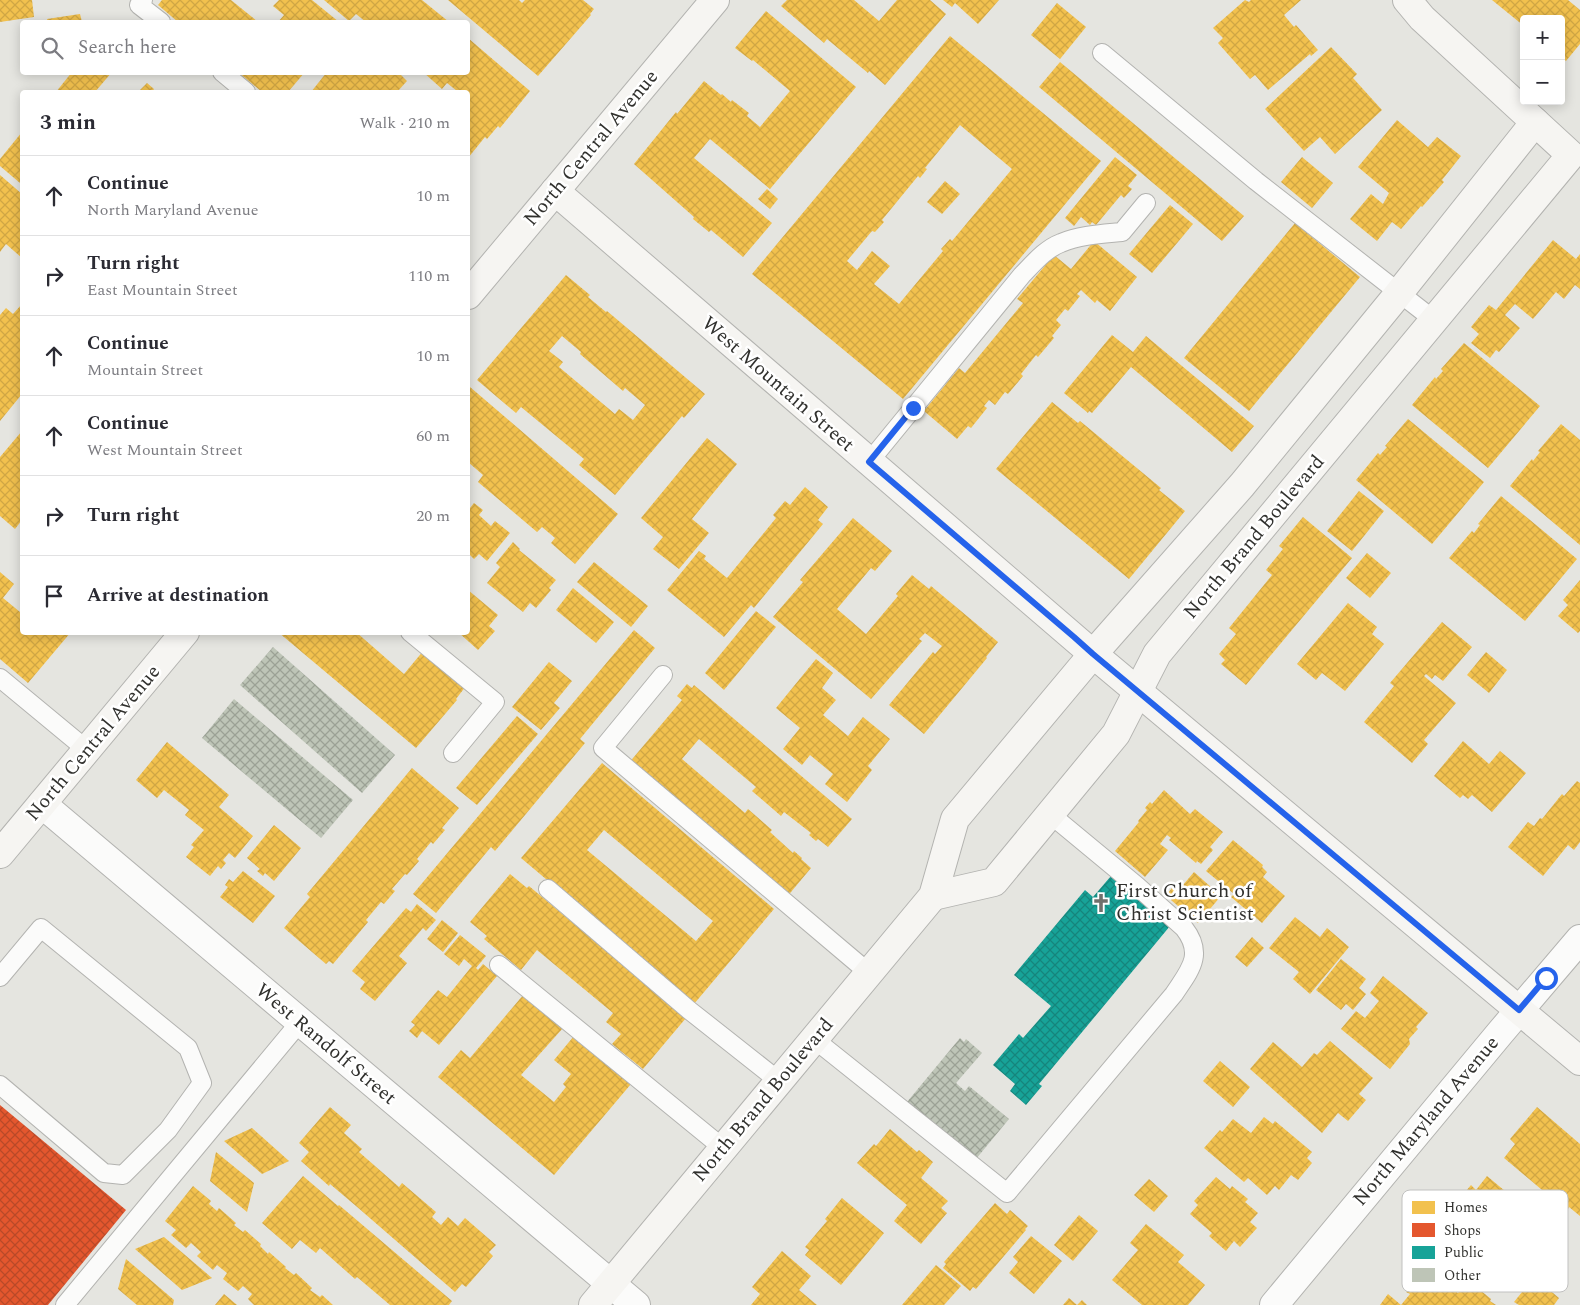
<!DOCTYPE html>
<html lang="en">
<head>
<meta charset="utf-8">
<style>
  body { margin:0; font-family:Spectral,serif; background:#f2f2f3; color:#2b2b33 }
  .controls { position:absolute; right:15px; top:15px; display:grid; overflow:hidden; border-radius:5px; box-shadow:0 2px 12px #0003 }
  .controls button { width:45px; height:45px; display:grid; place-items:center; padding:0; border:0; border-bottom:1px solid #e1e1e2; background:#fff; color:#2b2b33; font:25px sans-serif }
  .stop { position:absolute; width:15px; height:15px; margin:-11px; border:4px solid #2563eb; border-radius:50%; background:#fff }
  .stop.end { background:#2563eb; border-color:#fff; box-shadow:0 1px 5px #0008 }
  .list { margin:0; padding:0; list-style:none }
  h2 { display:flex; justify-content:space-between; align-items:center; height:65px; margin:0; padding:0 20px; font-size:21px }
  h2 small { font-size:16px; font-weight:400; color:#7c7c81 }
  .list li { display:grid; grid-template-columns:32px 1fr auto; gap:15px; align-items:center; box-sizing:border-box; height:80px; padding:0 20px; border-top:1px solid #e1e1e2 }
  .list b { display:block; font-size:19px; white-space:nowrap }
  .list p { margin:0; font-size:16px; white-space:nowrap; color:#7c7c81 }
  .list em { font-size:16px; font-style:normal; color:#7c7c81 }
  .icon { flex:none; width:28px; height:28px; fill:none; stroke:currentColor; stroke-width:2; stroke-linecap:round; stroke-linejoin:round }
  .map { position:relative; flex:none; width:1580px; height:1305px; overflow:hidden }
  .search { position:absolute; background:#fff; box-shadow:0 2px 12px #0003; left:20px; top:20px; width:450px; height:55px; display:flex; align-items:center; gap:12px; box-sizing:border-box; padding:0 18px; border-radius:5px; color:#7c7c81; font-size:19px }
  .panel { position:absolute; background:#fff; box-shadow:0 2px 12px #0003; left:20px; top:90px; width:450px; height:545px; border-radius:5px }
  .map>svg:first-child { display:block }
  .homes { fill:url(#homes-cross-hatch); fill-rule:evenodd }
  .shops { fill:url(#shops-cross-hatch) }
  .public { fill:url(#public-cross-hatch) }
  .building { fill:url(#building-cross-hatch) }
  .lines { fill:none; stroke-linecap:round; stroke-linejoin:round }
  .lane-casing { stroke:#b3b3b0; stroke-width:20 }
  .street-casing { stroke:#b3b3b0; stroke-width:30 }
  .secondary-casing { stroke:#b3b3b0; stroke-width:30 }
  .lane { stroke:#fbfbfa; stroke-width:18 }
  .street { stroke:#fbfbfa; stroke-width:28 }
  .secondary { stroke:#f6f5f2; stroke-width:28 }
  .route { stroke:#2563eb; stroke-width:6 }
  .labels { text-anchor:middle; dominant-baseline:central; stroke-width:5; stroke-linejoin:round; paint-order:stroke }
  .street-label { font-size:20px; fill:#31312e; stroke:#fff }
  .poi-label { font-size:20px; fill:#31312e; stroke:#fff; text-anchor:start }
  .key { fill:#fff; stroke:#c1c1c0; stroke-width:1 }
  .key-label { font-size:14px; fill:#31312e }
</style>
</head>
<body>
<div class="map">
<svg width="1580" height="1305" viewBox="0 0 1580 1305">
  <defs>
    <pattern id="homes-cross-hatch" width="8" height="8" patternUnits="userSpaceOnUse" patternTransform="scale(1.25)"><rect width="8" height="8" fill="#f2c14e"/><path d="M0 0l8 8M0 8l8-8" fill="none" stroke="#d0a644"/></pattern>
    <pattern id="shops-cross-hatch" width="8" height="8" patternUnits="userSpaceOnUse" patternTransform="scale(1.25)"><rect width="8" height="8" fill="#e4572e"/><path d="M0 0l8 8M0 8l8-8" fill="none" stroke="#b94928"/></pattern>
    <pattern id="public-cross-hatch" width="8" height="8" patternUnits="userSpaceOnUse" patternTransform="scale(1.25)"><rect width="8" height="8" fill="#17a398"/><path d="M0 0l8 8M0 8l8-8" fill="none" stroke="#15857c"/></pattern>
    <pattern id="building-cross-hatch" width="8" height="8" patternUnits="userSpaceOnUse" patternTransform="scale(1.25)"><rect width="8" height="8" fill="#bec5b7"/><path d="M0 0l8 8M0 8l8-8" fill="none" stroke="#9ba195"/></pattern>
  </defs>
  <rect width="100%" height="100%" fill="#e5e5e0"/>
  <g class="homes">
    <polygon points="0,0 32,0 34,17 0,22"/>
    <polygon points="162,0 231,0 258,22 178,22 158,5"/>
    <polygon points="279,0 312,0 339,22 278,22 284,15 273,6"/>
    <polygon points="324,0 422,0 449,22 373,21 366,22 356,14 349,21"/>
    <polygon points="448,0 519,0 522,3 525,0 583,0 594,9 590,14 591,15 538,76"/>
    <polygon points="787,0 854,0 879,21 897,0 930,0 946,14 885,85 869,71 868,73 827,39 824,43 781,6"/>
    <polygon points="943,0 999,0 978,24 955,3 952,7"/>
    <polygon points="1245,0 1249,2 1251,0 1301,0 1284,15 1294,27 1296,25 1318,50 1311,56 1310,54 1268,90 1255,75 1250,79 1218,43 1223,38 1213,28"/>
    <polygon points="1492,0 1568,0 1580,10 1580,44 1566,61 1561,57 1561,19 1524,19 1524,26"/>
    <polygon points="1057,3 1086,27 1060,59 1031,35"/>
    <polygon points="766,11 856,87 770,189 710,139 694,158 772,223 743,257 711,230 709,232 693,219 694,217 634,164 676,112 677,114 704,81 721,95 722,94 731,102 732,100 749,113 747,116 760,127 790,91 753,60 752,61 735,48"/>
    <polygon points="80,14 82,22 48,22 47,19"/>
    <path d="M950,36L1101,161L903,399L752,274ZM960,125L1012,169L952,241L950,239L941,249L943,251L899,304L874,284L890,266L872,251L857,270L847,261L872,231L875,232L884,222L882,220L918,176L920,178L927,169L925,168Z"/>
    <polygon points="468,38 530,91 500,128 498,126 487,139 485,137 468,158 468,92 455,92 457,91 447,83 442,89 423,72 468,72"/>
    <polygon points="1331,47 1357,74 1353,78 1382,110 1335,154 1320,137 1304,151 1265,109"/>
    <polygon points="1060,62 1244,216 1222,241 1039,87"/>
    <polygon points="72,72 112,72 95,92 56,92"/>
    <polygon points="238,72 305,72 288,92 262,92"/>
    <polygon points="327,72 398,72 407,81 397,92 311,92"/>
    <polygon points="147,83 154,89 152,92 153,92 140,92 141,91 140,90"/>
    <polygon points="1397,120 1428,147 1437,137 1461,156 1442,180 1444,182 1422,207 1421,206 1401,229 1392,222 1377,241 1350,219 1371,194 1383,204 1389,193 1358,167"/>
    <polygon points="22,132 22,179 20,183 0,166 0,159"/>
    <polygon points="1115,157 1137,175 1128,186 1132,189 1124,198 1121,195 1096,225 1092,222 1090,225 1081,217 1074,226 1065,218"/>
    <polygon points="1302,157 1333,183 1312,208 1281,182"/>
    <polygon points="0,175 22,194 22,258 6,244 0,252"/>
    <polygon points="945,181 960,194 942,214 927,202"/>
    <polygon points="767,189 778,199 770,209 758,199"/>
    <polygon points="1170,205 1193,224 1152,273 1129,254"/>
    <polygon points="1295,223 1360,277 1249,411 1184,358"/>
    <polygon points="1553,240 1576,259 1580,254 1580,289 1575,285 1564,299 1556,292 1533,319 1515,304 1505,315 1520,328 1499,352 1496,350 1490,358 1471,343 1479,334 1471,327 1489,305 1496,310"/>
    <polygon points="1094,241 1137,277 1110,311 1097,300 1095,303 1081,290 1077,294 1080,296 1068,311 1065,309 1056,320 1061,325 1052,336 1054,338 1038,357 1036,355 1021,374 1023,376 1008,394 1005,392 995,405 989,400 984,406 987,408 971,428 968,426 957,439 924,411 959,368 965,373 1023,303 1017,299 1054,255 1071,269"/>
    <path d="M566,275L590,295L588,297L606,312L607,311L705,394L684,418L682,416L615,495L579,465L584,459L521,407L516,413L477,380ZM562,336L581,352L580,354L623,391L625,388L645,405L633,420L619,409L615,414L559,367L563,362L549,351Z"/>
    <polygon points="22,304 22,394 0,421 0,315 6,308 13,314"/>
    <polygon points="1112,335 1133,352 1146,336 1254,426 1232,452 1131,367 1092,413 1089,411 1088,413 1064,393"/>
    <polygon points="1464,343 1540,406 1488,468 1412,405 1435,377 1436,379 1443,371 1441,369"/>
    <polygon points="470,387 618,514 575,564 551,543 555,538 542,527 537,532 478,482 483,475 468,462 470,459 468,457 468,390"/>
    <polygon points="1052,402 1078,423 1080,421 1161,488 1159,490 1185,511 1129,579 996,469"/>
    <polygon points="1408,419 1484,482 1432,544 1356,480 1378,453 1380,455 1387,447 1385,446"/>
    <polygon points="1561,424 1580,440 1580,545 1510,486 1532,459 1533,461 1540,452 1538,451"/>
    <polygon points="22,431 22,520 15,529 0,516 0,457"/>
    <polygon points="707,438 737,464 692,519 709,533 679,569 653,549 663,537 641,518"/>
    <polygon points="805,487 828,507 818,520 823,524 754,608 751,605 724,637 667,590 699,551 706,556 704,559 727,578 776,518 773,515 785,501 790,505"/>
    <polygon points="1359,491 1384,511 1352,551 1327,531"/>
    <polygon points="1501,496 1577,559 1525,621 1449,558 1472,531 1474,533 1480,525 1478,524"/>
    <polygon points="474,503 483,510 479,515 491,526 495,521 510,533 487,561 479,554 474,559 468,553 468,506 470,508"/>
    <polygon points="1303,517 1352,558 1246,685 1221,664 1225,660 1219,654 1236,634 1229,628 1272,575 1266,570 1283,549 1279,546"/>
    <polygon points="853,518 892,551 875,571 871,568 837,609 866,634 898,596 896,594 912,575 929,589 931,586 998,642 986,657 987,658 924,734 889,705 933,652 935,654 942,646 925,633 919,639 922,641 871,699 773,617 803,582 800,580"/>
    <polygon points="513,542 520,549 519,550 556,580 549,588 551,590 536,608 530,603 523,612 487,583 500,567 496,563"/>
    <polygon points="1367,553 1391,573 1370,598 1346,578"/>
    <polygon points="594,562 648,606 631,627 577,582"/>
    <polygon points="0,572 14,584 3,598 20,612 22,610 22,632 71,632 28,683 0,659"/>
    <polygon points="1580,580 1580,631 1578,633 1558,616 1568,605 1563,600"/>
    <polygon points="573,588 614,622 596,643 556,610"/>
    <polygon points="468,590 498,615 489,626 495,631 478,650 458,632 468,632"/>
    <polygon points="1348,603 1377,627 1372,634 1384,644 1345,691 1322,673 1316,680 1297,664"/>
    <polygon points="756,611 776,627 724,690 705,673"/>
    <polygon points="1442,622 1472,647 1443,681 1435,675 1432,679 1426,674 1424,676 1456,703 1424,740 1428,744 1412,763 1364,722 1394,686 1390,683"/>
    <polygon points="634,630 655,648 580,739 585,743 495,851 491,847 436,913 413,894"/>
    <polygon points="278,632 356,632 404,674 424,650 466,686 456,699 457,700 416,748"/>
    <polygon points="1486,652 1507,670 1489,693 1467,675"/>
    <polygon points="816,659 833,673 822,688 836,700 823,715 848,736 863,717 890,739 868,766 872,770 847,802 825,784 833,774 810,755 802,765 783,749 800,728 776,708"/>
    <polygon points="549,662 572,681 554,703 560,708 541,730 512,707"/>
    <polygon points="687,684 692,688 694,685 852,819 828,847 818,839 816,841 809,835 811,833 784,812 781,816 752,791 756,787 699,739 682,759 745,813 748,809 772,830 770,832 793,853 794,851 802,858 801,859 811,868 786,898 628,764 682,700 677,696"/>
    <polygon points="517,716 538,734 477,805 456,788"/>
    <polygon points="1463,741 1489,764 1500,751 1526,773 1492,812 1472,795 1468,799 1463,795 1460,798 1434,776"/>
    <polygon points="167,742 229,795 219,807 253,836 235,858 229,853 223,860 226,863 221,869 218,866 210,876 186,857 194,847 191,845 204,830 185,815 189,810 164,790 157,798 136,780"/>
    <path d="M602,763L774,909L694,1004L521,858ZM604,830L713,921L696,941L587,850Z"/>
    <polygon points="412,768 459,808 442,828 445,830 433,844 431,842 417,859 419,861 407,875 405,874 392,889 395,891 384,904 381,902 366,920 368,922 333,964 329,961 326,964 284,928 310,897 307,894"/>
    <polygon points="1577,781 1580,783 1580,842 1574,850 1568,845 1543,876 1508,847 1528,822 1534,826 1540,818 1542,819 1562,794 1564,796"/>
    <polygon points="1164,790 1190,814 1195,809 1223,832 1210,847 1213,850 1201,864 1197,861 1196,863 1169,840 1171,838 1167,835 1160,844 1168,850 1145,877 1115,851 1139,822 1138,821 1147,810 1145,808 1150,802 1152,804"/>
    <polygon points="274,825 301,848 274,881 265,873 263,876 257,871 260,869 247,858"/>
    <polygon points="1233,840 1263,865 1262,867 1267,872 1263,877 1285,896 1262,923 1231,897 1234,894 1206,871"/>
    <polygon points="243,871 275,896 253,923 220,897 228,887 225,885 229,879 233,882"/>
    <polygon points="1194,872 1221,896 1198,923 1171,900 1172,898 1167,894 1178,881 1183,885"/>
    <polygon points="510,874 527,888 529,886 686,1018 643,1069 612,1044 621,1034 606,1022 613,1013 537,950 521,970 484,939 487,936 470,922"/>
    <polygon points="417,904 436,920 426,931 423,928 399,956 407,963 375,1001 360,989 365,982 352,971 406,908 411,912"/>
    <polygon points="1295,917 1320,937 1327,928 1349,947 1310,994 1293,979 1299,972 1269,948"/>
    <polygon points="442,920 458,933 443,952 427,939"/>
    <polygon points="460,935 486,956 476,968 478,970 483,964 497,976 439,1045 422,1031 417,1038 409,1031 415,1025 411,1022 438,990 447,997 472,966 464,959 459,966 444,954"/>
    <polygon points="1252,937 1264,948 1247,967 1235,957"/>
    <polygon points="1341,959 1366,979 1359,988 1366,994 1353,1010 1346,1004 1341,1010 1316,990"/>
    <polygon points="1383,976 1428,1013 1416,1027 1418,1029 1409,1039 1410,1044 1390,1069 1341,1029 1356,1011 1365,1018 1379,1001 1370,993"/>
    <polygon points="524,994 563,1028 521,1075 554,1102 566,1087 563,1084 571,1074 554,1060 574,1036 631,1084 554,1175 438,1077 461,1050 470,1058"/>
    <polygon points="1330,1041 1373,1078 1359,1094 1366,1100 1348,1121 1338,1113 1322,1133 1250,1069 1273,1042 1302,1067 1314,1053 1317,1055"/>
    <polygon points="1220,1061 1250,1087 1233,1107 1203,1081"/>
    <polygon points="330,1107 351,1125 344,1133 362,1149 359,1152 399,1187 402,1183 436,1212 432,1217 441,1225 448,1217 458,1226 465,1218 496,1245 489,1252 493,1256 466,1287 462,1284 455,1292 356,1206 330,1184 329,1186 301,1161 309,1152 299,1143"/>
    <polygon points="1537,1107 1580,1144 1580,1216 1569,1207 1567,1211 1504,1158 1515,1144 1510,1139"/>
    <polygon points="1264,1117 1273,1124 1275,1121 1312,1152 1307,1158 1312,1163 1298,1180 1291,1175 1279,1190 1275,1186 1267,1195 1248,1178 1244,1182 1204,1148 1220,1130 1222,1132 1233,1119 1251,1133"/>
    <polygon points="252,1128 289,1161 262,1174 224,1141"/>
    <polygon points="890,1129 917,1152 919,1150 933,1162 921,1178 948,1201 941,1208 947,1213 921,1244 894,1221 907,1205 857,1163 874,1144 876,1146"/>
    <polygon points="216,1152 254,1183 247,1212 210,1181"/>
    <polygon points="303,1176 338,1206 339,1205 452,1301 449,1305 390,1305 357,1277 355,1279 320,1248 316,1253 300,1240 292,1249 262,1223"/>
    <polygon points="1487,1176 1546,1225 1535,1238 1537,1240 1528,1252 1530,1254 1512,1276 1448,1223 1461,1209 1455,1204 1471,1185 1476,1190"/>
    <polygon points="1216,1177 1230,1189 1232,1186 1248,1199 1245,1202 1258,1213 1250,1222 1257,1228 1240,1247 1234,1241 1226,1251 1209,1236 1212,1233 1190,1214 1198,1205 1194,1201"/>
    <polygon points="1149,1179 1168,1196 1154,1212 1134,1195"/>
    <polygon points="193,1186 211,1201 209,1204 217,1211 219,1208 236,1223 234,1225 243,1232 245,1230 261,1244 260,1246 268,1254 269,1252 286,1267 285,1268 294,1275 296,1273 312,1288 310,1290 320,1297 322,1295 333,1305 254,1305 248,1299 252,1294 243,1286 238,1291 223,1279 227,1273 217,1265 213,1270 197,1256 201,1252 191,1243 186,1248 171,1235 176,1230 165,1221"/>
    <polygon points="842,1198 884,1233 841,1285 805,1255 809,1250 805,1247 827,1221 825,1219"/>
    <polygon points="995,1203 1007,1214 1010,1210 1028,1226 1025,1229 1026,1230 976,1289 973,1287 970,1291 943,1268 946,1264 944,1262"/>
    <polygon points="1079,1215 1098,1231 1073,1261 1054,1245"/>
    <polygon points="1146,1224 1184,1255 1178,1262 1205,1285 1188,1305 1142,1305 1112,1280 1138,1250 1130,1243"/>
    <polygon points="1031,1236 1062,1261 1034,1294 1009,1273 1018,1262 1013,1257"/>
    <polygon points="164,1237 212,1278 182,1290 135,1249"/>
    <polygon points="782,1251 811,1276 799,1290 817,1305 751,1305 760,1294 752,1287"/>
    <polygon points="126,1259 174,1300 173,1305 137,1305 118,1289"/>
    <polygon points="936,1265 961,1286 944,1305 902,1305"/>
    <polygon points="1426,1267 1458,1293 1468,1280 1491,1299 1490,1301 1496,1305 1380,1305 1388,1294 1401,1305 1410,1294 1406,1292"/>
    <polygon points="1534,1277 1559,1298 1554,1305 1519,1305 1514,1302"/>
    <polygon points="224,1294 237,1305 215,1305"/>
    <polygon points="1069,1298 1077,1305 1082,1300 1087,1305 1063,1305"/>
  </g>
  <polygon class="shops" points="0,1105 126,1210 48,1305 0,1305"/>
  <polygon class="public" points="1111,876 1170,926 1039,1084 1042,1086 1026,1105 1010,1091 1015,1084 993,1065 1019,1034 1023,1038 1051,1006 1014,975 1085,890 1093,897"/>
  <g class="building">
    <polygon points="273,647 395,755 362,793 240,685"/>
    <polygon points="234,699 353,800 321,838 202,738"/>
    <polygon points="960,1038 964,1042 966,1039 982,1053 956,1083 965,1091 969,1086 1009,1119 976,1159 907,1102"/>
  </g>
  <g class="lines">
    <g class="lane-casing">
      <g id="lane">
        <polyline points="143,0 139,5 161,22"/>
        <polyline points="1102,53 1256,181 1434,320"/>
        <polyline points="222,72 246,92"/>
        <path d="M869,462L1022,275C1033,264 1045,249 1061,243C1080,235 1102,234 1122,232L1146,203"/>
        <polyline points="410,632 495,702 453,753"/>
        <polyline points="663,675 603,748 869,973"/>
        <polyline points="0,678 87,750"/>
        <polyline points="548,889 689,1010 779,1081"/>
        <polyline points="499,965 723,1148"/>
        <polyline points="0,977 41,928 188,1048 202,1083 168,1130 123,1175 104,1173 0,1085"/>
        <path d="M814,1039L1007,1193L1174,994C1189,971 1205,955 1184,928L1137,886L1050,814"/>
        <polyline points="65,1305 300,1022"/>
      </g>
    </g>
    <g class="street-casing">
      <g id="street">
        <polyline points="42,804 636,1305"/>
        <polyline points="1274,1305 1500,1033 1580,939"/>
      </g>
    </g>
    <g class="secondary-casing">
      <g id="secondary">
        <polyline points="555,191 1093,654 1580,1061"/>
        <polyline points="468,295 715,0"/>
        <polyline points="0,854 185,632"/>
        <polyline points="933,896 994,882 1116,734 1157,654 1571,155 1422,18 1407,0"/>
        <polyline points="593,1305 933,896 955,819 1093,654 1242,485 1395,298 1535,122"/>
      </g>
    </g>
    <use href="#lane" class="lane"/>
    <use href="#street" class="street"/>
    <use href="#secondary" class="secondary"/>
  </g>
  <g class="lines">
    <polyline class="route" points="913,408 869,462 1074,637 1093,654 1519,1010 1546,978"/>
  </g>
  <defs>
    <g id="church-bare" transform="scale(1.5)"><path d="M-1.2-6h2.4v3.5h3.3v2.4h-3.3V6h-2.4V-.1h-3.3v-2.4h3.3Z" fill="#70706c" stroke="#fff" stroke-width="2.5" paint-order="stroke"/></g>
  </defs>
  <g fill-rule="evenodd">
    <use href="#church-bare" x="1101" y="903"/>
  </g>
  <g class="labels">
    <g class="street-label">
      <text transform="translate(591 148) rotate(-50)">North Central Avenue</text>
      <text transform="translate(778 384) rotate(41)">West Mountain Street</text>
      <text transform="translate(1254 537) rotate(-50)">North Brand Boulevard</text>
      <text transform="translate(93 743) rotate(-50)">North Central Avenue</text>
      <text transform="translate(326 1044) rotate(40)">West Randolf Street</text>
      <text transform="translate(763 1100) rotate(-50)">North Brand Boulevard</text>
      <text transform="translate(1426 1121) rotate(-50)">North Maryland Avenue</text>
    </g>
    <g class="poi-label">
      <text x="1116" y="891">First Church of<tspan x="1116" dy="23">Christ Scientist</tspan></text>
    </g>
  </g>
  <rect x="1402" y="1190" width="166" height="102" rx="8" class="key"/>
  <rect x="1412" y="1201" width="23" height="13" fill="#f2c14e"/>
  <rect x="1412" y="1223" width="23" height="14" fill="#e4572e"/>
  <rect x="1412" y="1246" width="23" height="13" fill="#17a398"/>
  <rect x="1412" y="1268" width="23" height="14" fill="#bec5b7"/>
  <g class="key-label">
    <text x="1444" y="1212">Homes</text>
    <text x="1444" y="1235">Shops</text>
    <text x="1444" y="1257">Public</text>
    <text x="1444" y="1280">Other</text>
  </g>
</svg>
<div class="controls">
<button>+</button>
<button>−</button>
</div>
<div class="stop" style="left:1546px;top:978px"></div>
<div class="stop end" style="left:913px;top:408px"></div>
<div class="search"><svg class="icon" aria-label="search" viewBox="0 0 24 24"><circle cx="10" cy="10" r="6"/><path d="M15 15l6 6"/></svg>Search here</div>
<section class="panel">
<h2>3 min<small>Walk · 210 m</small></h2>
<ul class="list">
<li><svg class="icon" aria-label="ahead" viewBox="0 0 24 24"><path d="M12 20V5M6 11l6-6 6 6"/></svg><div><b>Continue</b><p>North Maryland Avenue</p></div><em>10 m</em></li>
<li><svg class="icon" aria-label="right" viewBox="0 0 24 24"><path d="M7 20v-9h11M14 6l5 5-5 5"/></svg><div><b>Turn right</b><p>East Mountain Street</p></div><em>110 m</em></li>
<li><svg class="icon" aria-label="ahead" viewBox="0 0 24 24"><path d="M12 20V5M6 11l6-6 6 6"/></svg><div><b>Continue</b><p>Mountain Street</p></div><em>10 m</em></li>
<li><svg class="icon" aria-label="ahead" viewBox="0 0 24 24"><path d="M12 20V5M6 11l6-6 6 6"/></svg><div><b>Continue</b><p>West Mountain Street</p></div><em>60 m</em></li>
<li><svg class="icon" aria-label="right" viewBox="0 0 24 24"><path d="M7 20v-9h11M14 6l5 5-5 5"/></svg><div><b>Turn right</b></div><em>20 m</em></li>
<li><svg class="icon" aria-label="arrive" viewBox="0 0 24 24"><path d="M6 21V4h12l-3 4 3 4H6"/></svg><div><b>Arrive at destination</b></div></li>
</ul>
</section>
</div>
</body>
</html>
